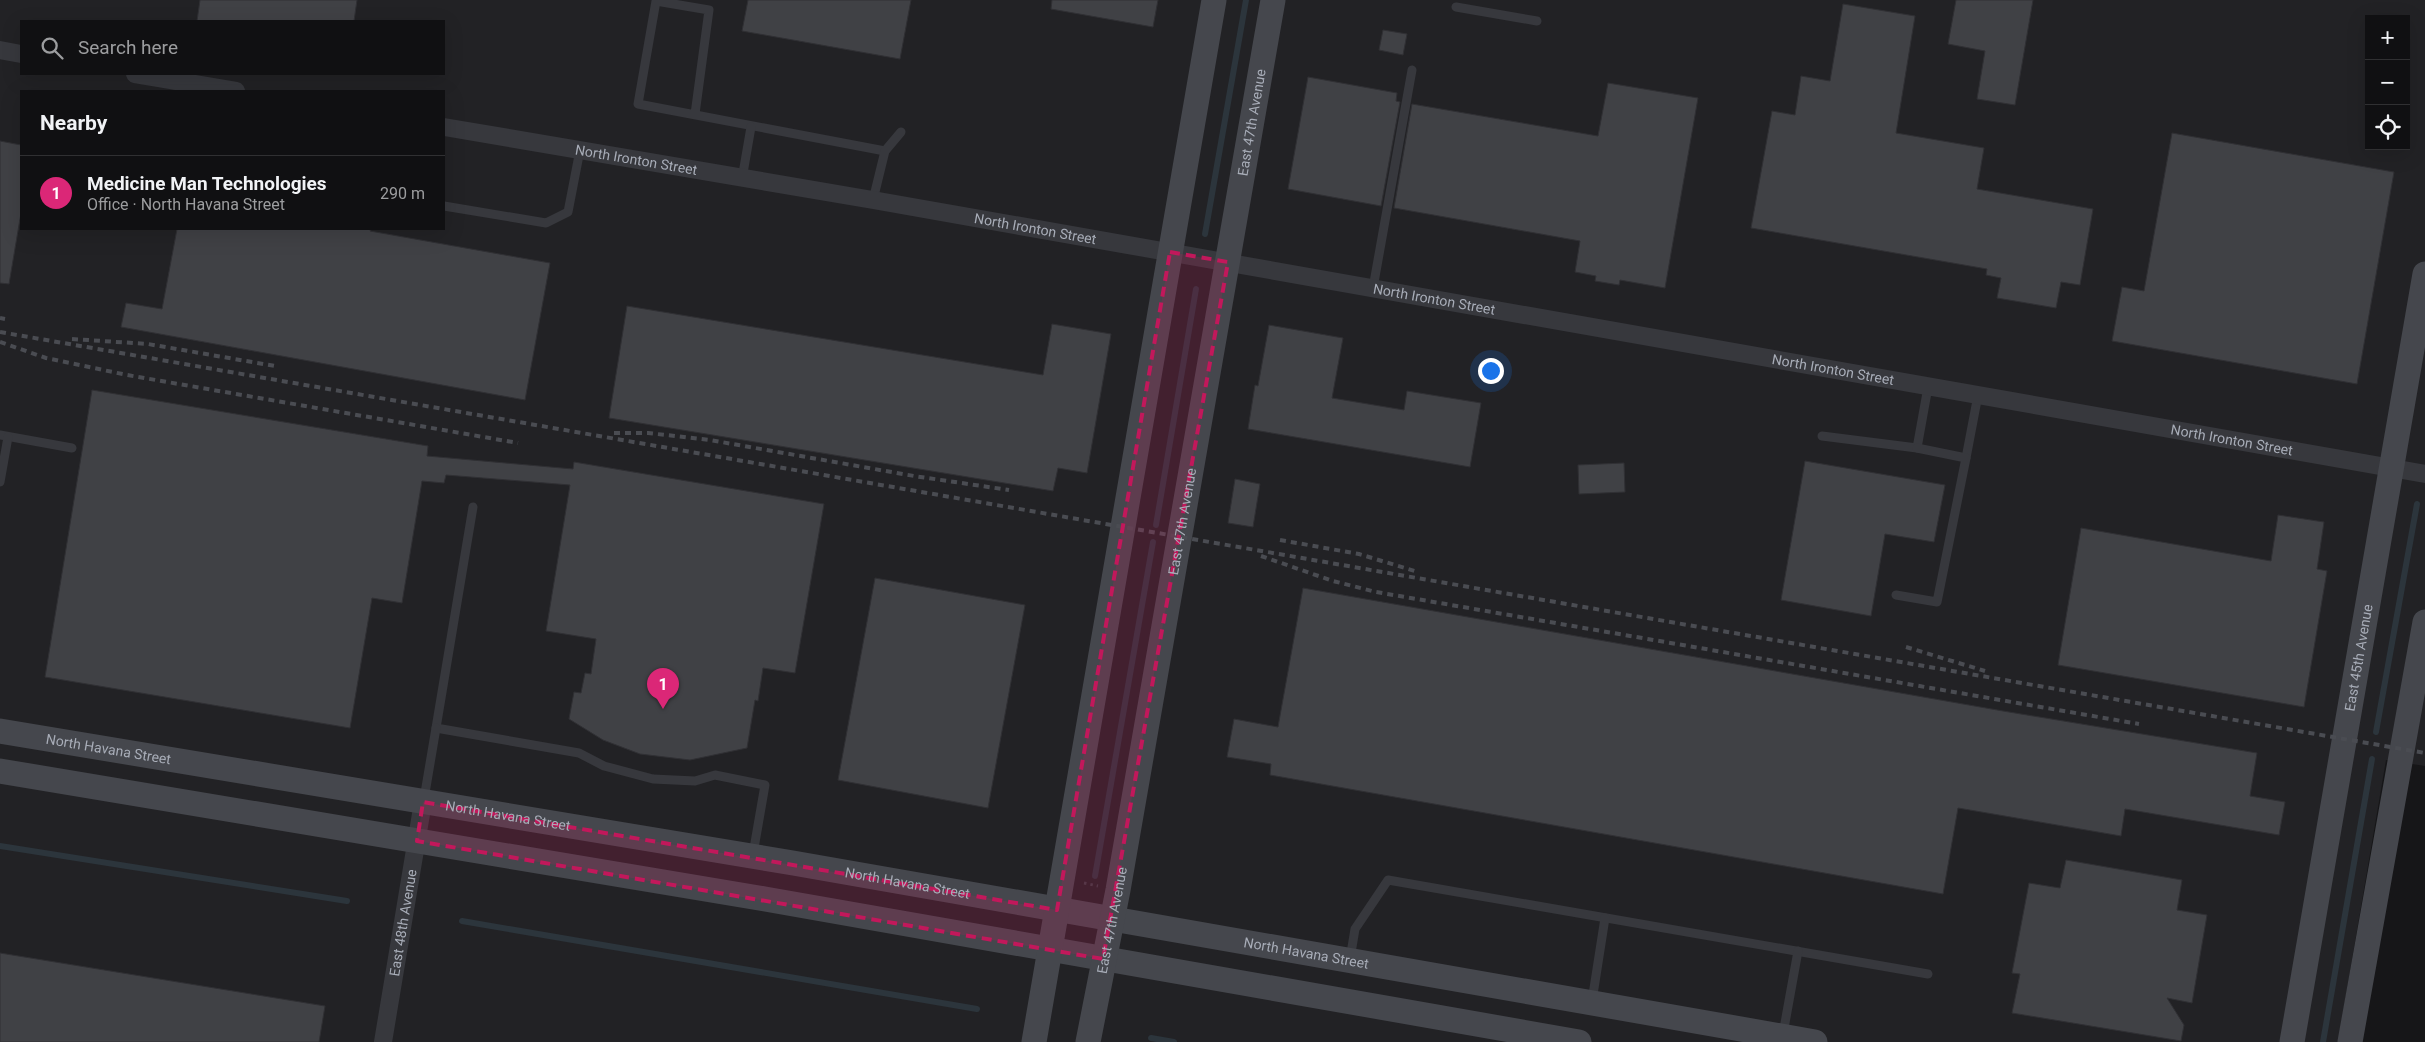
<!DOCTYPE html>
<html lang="en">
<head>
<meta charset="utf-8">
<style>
  body { margin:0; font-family:Roboto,sans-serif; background:#19191b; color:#f1f3f6 }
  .controls { position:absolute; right:15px; top:15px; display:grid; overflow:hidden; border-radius:0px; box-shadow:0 5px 20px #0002 }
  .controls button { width:45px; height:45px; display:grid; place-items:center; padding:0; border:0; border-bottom:1px solid #303032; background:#101012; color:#f1f3f6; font:25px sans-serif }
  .you { position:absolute; left:1490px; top:370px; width:18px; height:18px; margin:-12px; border:4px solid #fff; border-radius:50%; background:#1a73e8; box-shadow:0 0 0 8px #1a73e833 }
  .badge { display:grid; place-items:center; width:32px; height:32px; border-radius:50%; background:#db2777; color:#fff; font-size:16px; font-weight:700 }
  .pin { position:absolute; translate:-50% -41px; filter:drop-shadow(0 1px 2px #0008) }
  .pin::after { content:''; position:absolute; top:26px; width:18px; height:15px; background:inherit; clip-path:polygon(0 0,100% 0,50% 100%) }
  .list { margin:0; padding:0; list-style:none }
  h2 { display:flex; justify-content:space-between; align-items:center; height:65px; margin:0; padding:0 20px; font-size:21px }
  h2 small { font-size:16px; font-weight:400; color:#9c9d9f }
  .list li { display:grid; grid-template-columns:32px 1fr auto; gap:15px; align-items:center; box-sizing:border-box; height:75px; padding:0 20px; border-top:1px solid #303032 }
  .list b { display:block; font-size:19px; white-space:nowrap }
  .list p { margin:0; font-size:16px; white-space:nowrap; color:#9c9d9f }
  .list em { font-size:16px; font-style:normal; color:#9c9d9f }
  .icon { flex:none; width:28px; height:28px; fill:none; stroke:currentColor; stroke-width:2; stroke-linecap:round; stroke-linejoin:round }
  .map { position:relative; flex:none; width:2425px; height:1042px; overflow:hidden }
  .search { position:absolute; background:#101012; box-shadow:0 5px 20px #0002; left:20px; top:20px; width:425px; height:55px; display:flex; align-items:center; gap:12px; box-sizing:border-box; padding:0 18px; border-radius:0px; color:#9c9d9f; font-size:19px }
  .panel { position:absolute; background:#101012; box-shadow:0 5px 20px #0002; left:20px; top:90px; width:425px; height:140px; border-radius:0px }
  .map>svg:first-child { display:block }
  .built { fill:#222225; fill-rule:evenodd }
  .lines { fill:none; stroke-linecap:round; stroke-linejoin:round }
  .stream { stroke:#2c353c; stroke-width:6 }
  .building { fill:#404145; stroke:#303034 }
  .path { stroke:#3d3f44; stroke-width:3; stroke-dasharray:2.5 4; stroke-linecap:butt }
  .lane { stroke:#37383d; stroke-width:9 }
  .street { stroke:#37383d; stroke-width:18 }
  .secondary { stroke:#45474d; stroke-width:25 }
  .rail { stroke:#4a4c52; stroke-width:4; stroke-dasharray:6 5; stroke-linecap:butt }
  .marked { fill:#c2185b; fill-opacity:0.2; stroke:#c2185b; stroke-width:4; stroke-dasharray:10 6; stroke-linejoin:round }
  .labels { text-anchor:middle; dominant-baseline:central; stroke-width:4; stroke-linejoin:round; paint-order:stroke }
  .street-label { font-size:14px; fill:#a8adb8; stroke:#111113 }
</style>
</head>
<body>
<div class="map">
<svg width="2425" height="1042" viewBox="0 0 2425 1042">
  <rect width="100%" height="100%" fill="#161618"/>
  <path class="built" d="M0,0H2425V766L2386,760L2338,1042H0ZM2369,19H2406V146H2369ZM21,21H444V74H21ZM21,91H444V229H21Z"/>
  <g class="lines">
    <g class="stream">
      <polyline points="1205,234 1246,0"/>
      <polyline points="1156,525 1196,289"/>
      <polyline points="2376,732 2417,504"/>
      <polyline points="0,846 347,901"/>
      <polyline points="1095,876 1153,542"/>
      <polyline points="462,921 977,1009"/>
      <polyline points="1151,1038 1174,1042"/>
      <polyline points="2323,1042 2372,759"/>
    </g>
  </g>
  <g class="building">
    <polygon points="200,0 357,0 354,21 197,21"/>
    <polygon points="748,0 911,0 900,59 742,31"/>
    <polygon points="1052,0 1158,0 1153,27 1051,9"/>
    <polygon points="1956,0 2033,0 2015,105 1977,99 1985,51 1948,44"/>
    <polygon points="1843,4 1915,16 1896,133 1984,148 1977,189 2093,209 2080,285 2061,282 2056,308 1997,298 2001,278 1986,275 1987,269 1751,228 1772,111 1795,115 1801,76 1830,81"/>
    <polygon points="1383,30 1407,34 1403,55 1379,50"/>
    <polygon points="1308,77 1397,93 1396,101 1400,102 1381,206 1288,189"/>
    <polygon points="1608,83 1698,98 1665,288 1620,280 1619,285 1595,281 1596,276 1575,272 1580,241 1394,208 1412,104 1598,136"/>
    <polygon points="2172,133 2394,172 2357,384 2112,341 2122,287 2144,291"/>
    <polygon points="0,141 21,145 21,213 9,284 0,283"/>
    <polygon points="177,229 371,229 370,231 550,263 525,400 121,327 126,303 162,309"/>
    <polygon points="627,306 1043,375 1052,324 1111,334 1087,473 1058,468 1053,491 609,418"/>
    <polygon points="1269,325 1343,338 1332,398 1404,410 1407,391 1481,403 1470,467 1248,429 1255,385 1258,386"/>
    <polygon points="92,390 428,446 427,456 573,469 574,462 824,504 795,673 763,668 758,701 755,700 747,748 690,760 640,754 603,740 569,719 574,692 581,693 585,673 591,674 596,639 546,631 570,485 446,475 444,483 422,481 402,603 372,598 350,728 45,677"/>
    <polygon points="1805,461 1945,485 1934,542 1885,534 1871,616 1781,600"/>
    <polygon points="1624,463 1625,492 1579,494 1578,465"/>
    <polygon points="1235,479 1260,484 1253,527 1228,523"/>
    <polygon points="2278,515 2324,522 2317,569 2327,571 2304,707 2058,665 2081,528 2271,561"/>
    <polygon points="875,578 1025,605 988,808 838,780"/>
    <polygon points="1303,588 2003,711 2257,753 2250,796 2285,802 2279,835 2125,809 2121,836 1958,808 1943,894 1270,775 1271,764 1227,757 1234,719 1278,727"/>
    <polygon points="2066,860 2182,880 2177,910 2207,915 2192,1003 2167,998 2184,1025 2181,1041 2012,1013 2020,974 2012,973 2029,883 2060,888"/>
    <polygon points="0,953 325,1006 319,1042 0,1042"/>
  </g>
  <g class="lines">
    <polyline class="path" points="1084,883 1098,886"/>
    <g class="lane">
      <polyline points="1456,7 1537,21"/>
      <polyline points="695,114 709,10 656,1 638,104 885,151"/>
      <polyline points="742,179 751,127"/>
      <polyline points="873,200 885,151 901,132"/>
      <polyline points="444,206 546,223 568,212 580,150"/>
      <polyline points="1373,288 1412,70"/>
      <polyline points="0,435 72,448"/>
      <polyline points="1822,436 1917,448 1928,387"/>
      <polyline points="1966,458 1978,395"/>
      <polyline points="0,482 8,437"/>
      <polyline points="473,507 436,728 579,753 604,766 653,779 695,781 715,775 765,785 753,854"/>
      <polyline points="1896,595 1937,602 1966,458 1917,448"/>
      <polyline points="424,799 436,728"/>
      <polyline points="1350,959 1355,929 1388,880 1928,974"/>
      <polyline points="1592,1001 1605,918"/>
      <polyline points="1783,1034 1798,951"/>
    </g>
    <g class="street">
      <polyline points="0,50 21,54"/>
      <polyline points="135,74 236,91"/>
      <path id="s1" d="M444,127L873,200L2425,474"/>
      <path id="s2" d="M383,1042L423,802"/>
    </g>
    <g class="secondary">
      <path id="s3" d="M0,731L793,863L1815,1042"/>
      <polyline points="0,771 765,899 1579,1042"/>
      <polyline points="1034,1042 1214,0"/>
      <path id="s4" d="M1088,1042L1118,890L1273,0"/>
      <path id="s5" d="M2292,1042L2425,274"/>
      <polyline points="2350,1042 2425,622"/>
    </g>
    <g class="rail">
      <polyline points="0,318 5,319"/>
      <polyline points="0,332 2425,753"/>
      <polyline points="72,339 148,344 275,366"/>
      <polyline points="0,342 46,358 127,375 518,443"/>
      <polyline points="614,433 648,433 710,440 914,476 1009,490"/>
      <polyline points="1280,540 1359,554 1418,572"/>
      <polyline points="1261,556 1333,581 1376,592 2139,724"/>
      <polyline points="1906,647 1985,671"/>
    </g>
  </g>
  <path class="marked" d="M1170,252L1228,262L1103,959L417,841L423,802L1057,910Z"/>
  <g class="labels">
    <g class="street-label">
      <text stroke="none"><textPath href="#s4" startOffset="934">East 47th Avenue</textPath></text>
      <text stroke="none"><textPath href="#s1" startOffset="195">North Ironton Street</textPath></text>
      <text stroke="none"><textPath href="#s1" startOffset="600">North Ironton Street</textPath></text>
      <text stroke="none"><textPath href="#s1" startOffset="1005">North Ironton Street</textPath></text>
      <text stroke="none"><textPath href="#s1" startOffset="1410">North Ironton Street</textPath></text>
      <text stroke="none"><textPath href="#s1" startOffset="1815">North Ironton Street</textPath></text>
      <text stroke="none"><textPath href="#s4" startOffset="529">East 47th Avenue</textPath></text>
      <text stroke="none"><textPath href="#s5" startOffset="390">East 45th Avenue</textPath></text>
      <text stroke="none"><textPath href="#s3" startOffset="110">North Havana Street</textPath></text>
      <text stroke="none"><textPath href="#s3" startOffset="515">North Havana Street</textPath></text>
      <text stroke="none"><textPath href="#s3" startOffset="920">North Havana Street</textPath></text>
      <text stroke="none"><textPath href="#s4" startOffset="124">East 47th Avenue</textPath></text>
      <text stroke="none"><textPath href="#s2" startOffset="121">East 48th Avenue</textPath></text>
      <text stroke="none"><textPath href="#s3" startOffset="1325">North Havana Street</textPath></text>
    </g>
  </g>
</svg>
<div class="controls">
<button>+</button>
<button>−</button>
<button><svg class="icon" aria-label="locate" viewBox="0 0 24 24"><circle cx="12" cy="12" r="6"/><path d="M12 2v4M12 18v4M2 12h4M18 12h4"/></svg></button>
</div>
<div class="you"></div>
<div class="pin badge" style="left:663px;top:709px">1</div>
<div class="search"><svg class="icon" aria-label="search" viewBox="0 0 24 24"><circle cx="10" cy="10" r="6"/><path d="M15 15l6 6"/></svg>Search here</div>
<section class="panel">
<h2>Nearby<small></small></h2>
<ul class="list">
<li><span class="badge">1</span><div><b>Medicine Man Technologies</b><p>Office · North Havana Street</p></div><em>290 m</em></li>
</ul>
</section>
</div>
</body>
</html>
